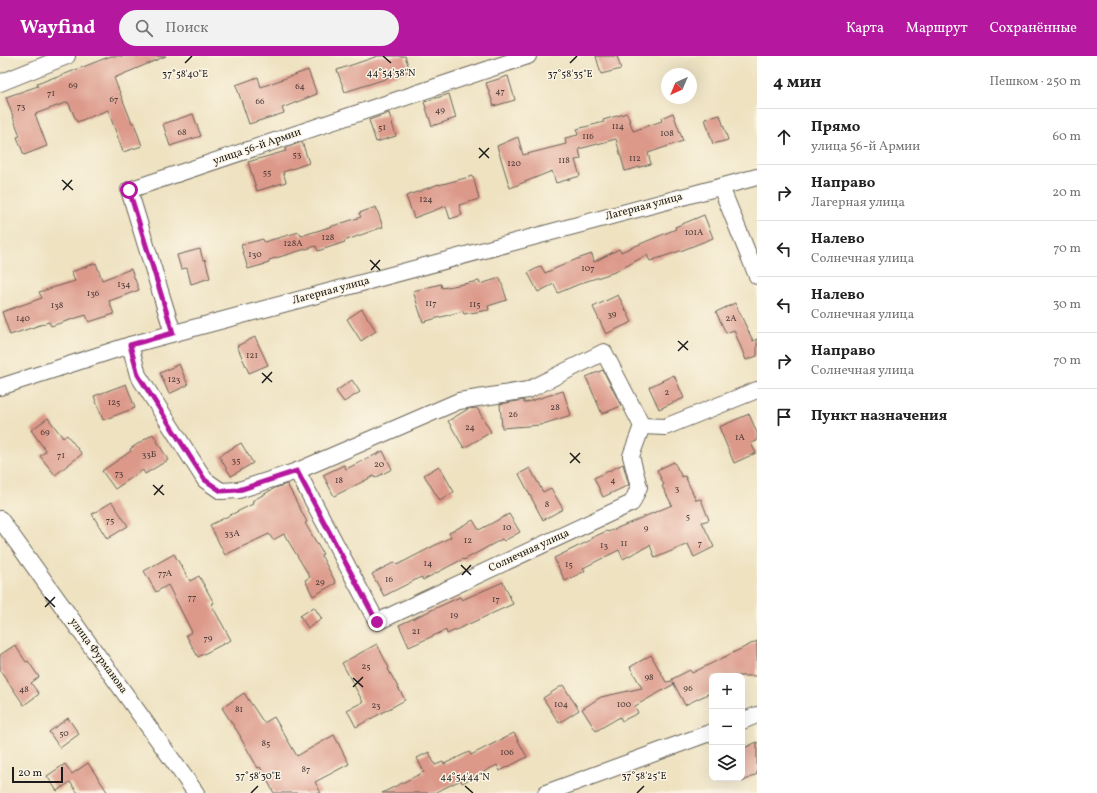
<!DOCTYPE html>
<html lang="ru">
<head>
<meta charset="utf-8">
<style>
  body { margin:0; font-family:Vollkorn,serif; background:#f2f2f2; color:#222 }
  .controls { position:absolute; right:12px; bottom:12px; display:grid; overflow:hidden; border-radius:8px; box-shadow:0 4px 16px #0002 }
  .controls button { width:36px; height:36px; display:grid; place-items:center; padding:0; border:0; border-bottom:1px solid #e0e0e0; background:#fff; color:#222; font:20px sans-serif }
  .compass { position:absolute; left:661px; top:12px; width:36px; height:36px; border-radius:50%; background:#fff; box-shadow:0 4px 16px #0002; rotate:224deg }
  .scale { position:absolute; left:12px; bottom:10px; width:51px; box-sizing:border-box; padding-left:4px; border:2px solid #1c1c1c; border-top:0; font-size:11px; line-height:14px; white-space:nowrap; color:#1c1c1c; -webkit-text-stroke:3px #fcf5e5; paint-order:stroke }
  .stop { position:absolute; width:12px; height:12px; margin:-9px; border:3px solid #b5179e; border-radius:50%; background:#fff }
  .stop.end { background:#b5179e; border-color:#fff; box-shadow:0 1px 4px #0008 }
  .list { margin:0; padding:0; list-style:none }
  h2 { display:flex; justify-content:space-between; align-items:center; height:52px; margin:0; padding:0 16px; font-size:17px }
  h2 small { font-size:13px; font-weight:400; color:#767676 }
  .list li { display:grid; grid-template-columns:26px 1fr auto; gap:12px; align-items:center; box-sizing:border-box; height:56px; padding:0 16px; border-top:1px solid #e0e0e0 }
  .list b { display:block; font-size:15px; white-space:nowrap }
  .list p { margin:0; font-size:13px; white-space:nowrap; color:#767676 }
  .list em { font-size:13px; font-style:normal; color:#767676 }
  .icon { flex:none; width:22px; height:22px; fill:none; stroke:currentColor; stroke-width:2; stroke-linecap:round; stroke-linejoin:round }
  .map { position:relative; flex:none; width:757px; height:737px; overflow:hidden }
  header { display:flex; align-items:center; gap:24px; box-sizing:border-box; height:56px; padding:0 20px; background:#b5179e; color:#fff }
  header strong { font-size:19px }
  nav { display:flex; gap:22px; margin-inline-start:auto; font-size:14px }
  .search { width:280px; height:36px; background:#f2f2f2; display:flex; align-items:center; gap:10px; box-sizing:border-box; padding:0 14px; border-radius:22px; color:#767676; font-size:15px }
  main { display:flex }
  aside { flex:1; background:#fff }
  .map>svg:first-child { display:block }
  .building { fill:#dc9889 }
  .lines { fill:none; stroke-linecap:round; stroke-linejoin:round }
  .street-casing { stroke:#666156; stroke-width:18 }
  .street { stroke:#fff; stroke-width:16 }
  .route { stroke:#b5179e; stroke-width:5 }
  .ticks { fill:none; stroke:#1c1c1c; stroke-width:1.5 }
  .labels { text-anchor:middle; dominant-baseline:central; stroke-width:3; stroke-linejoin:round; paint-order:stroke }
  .number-label { font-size:9px; fill:#4c3b37 }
  .street-label { font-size:11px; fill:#1c1c1c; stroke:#fcf5e5 }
  .ticks-label { font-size:10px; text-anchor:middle; fill:#1c1c1c; stroke:#fcf5e5; stroke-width:3; stroke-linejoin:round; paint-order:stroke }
</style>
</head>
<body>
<header>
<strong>Wayfind</strong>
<div class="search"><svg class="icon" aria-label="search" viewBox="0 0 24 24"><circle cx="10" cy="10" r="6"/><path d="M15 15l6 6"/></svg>Поиск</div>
<nav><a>Карта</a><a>Маршрут</a><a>Сохранённые</a></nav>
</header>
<main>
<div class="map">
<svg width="757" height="737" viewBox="0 0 757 737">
  <rect width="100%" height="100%" fill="#fcf5e5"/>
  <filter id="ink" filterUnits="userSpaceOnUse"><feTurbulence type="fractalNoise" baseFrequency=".025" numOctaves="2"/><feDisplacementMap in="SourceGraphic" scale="8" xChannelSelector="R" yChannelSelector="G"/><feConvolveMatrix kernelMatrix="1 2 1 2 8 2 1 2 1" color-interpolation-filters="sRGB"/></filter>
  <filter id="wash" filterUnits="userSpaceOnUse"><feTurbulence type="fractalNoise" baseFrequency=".012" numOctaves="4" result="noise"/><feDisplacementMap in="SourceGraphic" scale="16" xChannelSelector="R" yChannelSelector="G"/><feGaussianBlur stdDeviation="0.9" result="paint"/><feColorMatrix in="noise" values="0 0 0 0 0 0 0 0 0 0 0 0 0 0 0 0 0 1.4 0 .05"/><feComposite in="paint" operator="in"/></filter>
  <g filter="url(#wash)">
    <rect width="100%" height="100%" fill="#eee2c1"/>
    <g id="blocks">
      <g class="building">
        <polygon points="111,0 166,0 114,22 132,67 134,67 142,90 123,96 108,54 77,66 68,46 35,58 47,90 24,99 17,81 20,80 6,41 38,30 37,28 55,21 55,22"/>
        <polygon points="378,0 405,0 410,15 345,36 337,14"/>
        <polygon points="596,0 617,0 621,13 601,18"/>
        <polygon points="308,14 317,38 282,52 284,57 249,68 236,29 258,21 261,31"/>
        <polygon points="508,20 515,44 494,50 486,27"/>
        <polygon points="449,38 456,62 432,70 424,46"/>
        <polygon points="389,57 396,80 376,86 369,64"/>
        <polygon points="627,57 633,75 662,65 661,62 673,57 683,85 648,97 651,108 625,115 616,83 579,93 581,103 575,104 580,120 556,127 552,115 510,132 497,90 518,81 523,99 566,88 565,82 578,79 577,73 604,66 603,64"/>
        <polygon points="193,58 201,80 170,90 163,68"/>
        <polygon points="720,59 728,84 713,88 705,63"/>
        <polygon points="302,86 309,107 283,116 286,126 257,135 248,106 286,95 285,92"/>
        <polygon points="473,120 479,143 459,149 462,159 450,163 446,150 414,162 406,140 439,128 439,129"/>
        <polygon points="376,151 383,171 344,185 345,186 318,195 316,190 269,204 269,207 248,213 241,189 263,183 264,186 299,176 301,180 361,161 359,157"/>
        <polygon points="704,159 713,182 683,194 650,205 647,199 615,216 584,226 558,237 554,228 538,236 528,217 541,210 545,217 577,203 592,198 594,206 619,193 621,196 676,173 675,171"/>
        <polygon points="200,193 203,204 205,203 210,222 191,228 187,212 181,213 177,199"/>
        <polygon points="96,207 102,224 131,213 139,234 109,245 114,258 89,266 86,259 51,270 49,266 10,279 2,256 42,242 39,236 75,225 71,216"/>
        <polygon points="500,222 507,244 488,250 489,254 464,258 463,255 423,266 413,235 441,228 442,232 479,225 480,228"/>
        <polygon points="618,239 632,266 606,278 593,251"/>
        <polygon points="735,247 753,285 757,283 757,300 746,304 734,274 726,277 716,256"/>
        <polygon points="362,253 376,275 361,285 347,263"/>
        <polygon points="255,281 268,309 249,317 237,290"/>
        <polygon points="179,308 188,329 169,338 160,317"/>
        <polygon points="603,314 621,350 602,358 586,321"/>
        <polygon points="674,319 684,342 659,353 649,331"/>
        <polygon points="352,324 360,336 344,346 336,335"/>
        <polygon points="126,328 135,352 103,364 94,340"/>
        <polygon points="563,335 571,359 540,369 502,372 500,348 524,344 524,347"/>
        <polygon points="477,352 491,376 464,392 448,365 468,353"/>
        <polygon points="749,358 757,377 757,385 751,387 756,397 734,407 719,371"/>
        <polygon points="48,362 63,382 67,379 82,398 55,419 40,400 46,395 31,374"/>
        <polygon points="153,378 168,404 145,418 143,414 115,433 102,415 131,395 130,393"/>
        <polygon points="241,387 253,407 231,420 219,400"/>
        <polygon points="383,395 392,413 375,422 374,420 334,440 323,419 344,409 346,413"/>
        <polygon points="674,406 682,421 685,420 696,444 701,443 709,464 702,466 714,491 694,501 688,488 655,502 650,489 623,503 619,494 583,512 585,515 565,525 554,502 591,484 591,482 607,475 608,476 672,449 662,430 664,429 657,414"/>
        <polygon points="623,408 629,429 603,441 594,422"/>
        <polygon points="439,410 454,436 440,445 424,419"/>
        <polygon points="530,412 543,436 551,432 563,453 543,464 519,418"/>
        <polygon points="287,428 307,466 305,467 323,498 321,499 336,527 313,540 305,524 310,521 284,478 273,484 269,478 225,499 210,469 253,448 252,445 275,432"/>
        <polygon points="112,446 128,470 107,483 92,458"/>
        <polygon points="509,458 520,476 504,485 502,483 464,504 463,503 423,524 421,521 384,540 372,518 395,506 397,509 451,481 449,477 473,464 479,474"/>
        <polygon points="174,498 190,525 199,520 214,547 211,548 231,584 198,601 186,579 192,576 168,529 156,536 144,515"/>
        <polygon points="503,526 513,548 447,578 446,574 409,591 399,569 460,541 462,544"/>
        <polygon points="314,551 322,563 308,572 300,560"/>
        <polygon points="757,585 757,620 712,620 712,636 685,649 673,626 674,628 635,650 638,657 622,665 620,661 596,675 582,653 601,641 642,632 630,611 651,599 666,626 672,625 672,623 690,614 692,617"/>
        <polygon points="377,588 389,612 388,613 405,644 356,671 347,654 363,646 342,607"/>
        <polygon points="15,589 26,606 28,605 39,621 31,627 39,638 24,649 0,614 0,599"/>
        <polygon points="563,629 579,654 559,667 543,642"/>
        <polygon points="244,637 264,667 274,661 297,700 334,679 349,708 315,726 321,737 274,737 260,711 258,712 240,681 241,681 222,652"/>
        <polygon points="68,662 79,678 60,692 49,676"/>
        <polygon points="514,677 527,701 500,715 497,709 462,727 461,724 434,737 382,737 424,716 417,702 429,696 435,709 443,706 444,708 469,696 471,699"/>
        <polygon points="757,686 757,718 742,726 742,693"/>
        <polygon points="88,707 108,737 78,737 70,726 57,735 47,720 65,708 72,718"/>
      </g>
    </g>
  </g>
  <g filter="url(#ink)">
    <use href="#blocks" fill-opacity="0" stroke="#666156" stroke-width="1"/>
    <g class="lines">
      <g class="street-casing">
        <g id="street">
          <polyline points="0,27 67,0"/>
          <polyline points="721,131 757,220"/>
          <polyline points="173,277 129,134 528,0"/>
          <polyline points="130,289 138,319 205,424 221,435 239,434 297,415 459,345 528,334 604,296 642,370 665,371 757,334"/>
          <polyline points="0,331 130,289 757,121"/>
          <polyline points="297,415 377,566 632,447 639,431 631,400 642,370"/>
          <polyline points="0,463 196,737"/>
          <polyline points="742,665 757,659"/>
          <polyline points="546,737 712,676"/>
        </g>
      </g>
      <use href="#street" class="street"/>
    </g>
  </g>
  <g class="lines" filter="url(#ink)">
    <polyline class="route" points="129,134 173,277 130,289 138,319 205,424 221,435 239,434 297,415 377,566"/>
  </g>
  <path class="ticks" d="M383,0L391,7M185,7L192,0M570,7L577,0M479,92L489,102M479,102L489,92M62,124L73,134M63,134L72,124M370,204L380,214M371,214L380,204M678,285L688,294M678,295L688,285M262,317L272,326M262,327L272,316M570,397L580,407M570,407L580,397M153,429L164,439M154,439L163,429M461,509L471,519M462,519L471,509M45,541L55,551M45,551L55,541M353,622L363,631M353,631L363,621M465,730L473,737M251,737L258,730M637,737L644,730"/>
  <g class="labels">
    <g class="number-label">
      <text x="73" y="29">69</text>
      <text x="300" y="30">64</text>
      <text x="500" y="35">47</text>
      <text x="51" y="37">71</text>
      <text x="114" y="43">67</text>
      <text x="260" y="45">66</text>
      <text x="21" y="50">73</text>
      <text x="440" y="54">49</text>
      <text x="618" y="70">114</text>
      <text x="382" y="71">51</text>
      <text x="182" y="76">68</text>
      <text x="667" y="77">108</text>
      <text x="588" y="80">116</text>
      <text x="297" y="98">53</text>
      <text x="635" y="102">112</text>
      <text x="564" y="104">118</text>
      <text x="514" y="107">120</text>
      <text x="267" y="116">55</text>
      <text x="426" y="143">124</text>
      <text x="694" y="176">101А</text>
      <text x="328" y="181">128</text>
      <text x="293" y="187">128А</text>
      <text x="255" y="198">130</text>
      <text x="588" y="212">107</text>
      <text x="124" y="228">134</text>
      <text x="93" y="237">136</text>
      <text x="431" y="247">117</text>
      <text x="475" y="248">115</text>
      <text x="57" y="249">138</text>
      <text x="612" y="258">39</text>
      <text x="23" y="262">140</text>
      <text x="731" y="262">2А</text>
      <text x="252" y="299">121</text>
      <text x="174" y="323">123</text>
      <text x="667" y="336">2</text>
      <text x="114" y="346">125</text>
      <text x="555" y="351">28</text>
      <text x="513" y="358">26</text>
      <text x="470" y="371">24</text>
      <text x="45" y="376">69</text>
      <text x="740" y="381">1А</text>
      <text x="149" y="398">33Б</text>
      <text x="61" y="399">71</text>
      <text x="236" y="404">35</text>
      <text x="379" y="408">20</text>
      <text x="119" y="417">73</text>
      <text x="339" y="424">18</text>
      <text x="613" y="424">4</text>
      <text x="677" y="432">3</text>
      <text x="547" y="448">8</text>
      <text x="688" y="460">5</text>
      <text x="110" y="464">75</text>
      <text x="507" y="471">10</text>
      <text x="646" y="472">9</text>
      <text x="232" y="477">33А</text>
      <text x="468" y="484">12</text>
      <text x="624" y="487">11</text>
      <text x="700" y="487">7</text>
      <text x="604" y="489">13</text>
      <text x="428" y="507">14</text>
      <text x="569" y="508">15</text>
      <text x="165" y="517">77А</text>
      <text x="389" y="523">16</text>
      <text x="320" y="526">29</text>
      <text x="192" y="541">77</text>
      <text x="496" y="543">17</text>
      <text x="454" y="559">19</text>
      <text x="416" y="575">21</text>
      <text x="208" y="582">79</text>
      <text x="366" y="610">25</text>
      <text x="649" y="621">98</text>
      <text x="688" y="632">96</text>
      <text x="24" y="633">48</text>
      <text x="561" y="648">104</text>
      <text x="624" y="648">100</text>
      <text x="376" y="649">23</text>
      <text x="239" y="653">81</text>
      <text x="64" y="677">50</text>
      <text x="266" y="687">85</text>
      <text x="507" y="696">106</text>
      <text x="306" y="713">87</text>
    </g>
    <g class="street-label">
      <text transform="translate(257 91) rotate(-19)">улица 56-й Армии</text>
      <text transform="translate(644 151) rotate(-15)">Лагерная улица</text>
      <text transform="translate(331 235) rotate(-15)">Лагерная улица</text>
      <text transform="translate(529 495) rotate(-25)">Солнечная улица</text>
      <text transform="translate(98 600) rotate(54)">улица Фурманова</text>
    </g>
  </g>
  <g class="ticks-label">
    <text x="391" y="20">44°54'38"N</text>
    <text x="185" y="21">37°58'40"E</text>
    <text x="570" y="21">37°58'35"E</text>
    <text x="258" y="723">37°58'30"E</text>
    <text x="644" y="723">37°58'25"E</text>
    <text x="465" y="724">44°54'44"N</text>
  </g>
</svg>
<div class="controls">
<button>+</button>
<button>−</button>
<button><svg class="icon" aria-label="layers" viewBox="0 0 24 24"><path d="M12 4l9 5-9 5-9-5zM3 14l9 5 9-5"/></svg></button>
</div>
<svg class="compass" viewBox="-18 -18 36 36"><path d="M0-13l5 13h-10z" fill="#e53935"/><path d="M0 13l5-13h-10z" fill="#767676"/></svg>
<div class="scale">20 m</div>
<div class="stop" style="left:129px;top:134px"></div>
<div class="stop end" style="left:377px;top:566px"></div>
</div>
<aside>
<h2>4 мин<small>Пешком · 250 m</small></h2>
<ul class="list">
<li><svg class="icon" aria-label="ahead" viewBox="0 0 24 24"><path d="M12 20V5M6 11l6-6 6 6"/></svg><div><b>Прямо</b><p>улица 56-й Армии</p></div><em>60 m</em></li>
<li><svg class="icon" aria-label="right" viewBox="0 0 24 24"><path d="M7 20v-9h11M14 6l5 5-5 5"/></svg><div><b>Направо</b><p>Лагерная улица</p></div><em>20 m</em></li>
<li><svg class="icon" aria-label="left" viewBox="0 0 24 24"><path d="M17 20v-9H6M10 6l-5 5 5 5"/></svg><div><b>Налево</b><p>Солнечная улица</p></div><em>70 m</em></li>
<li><svg class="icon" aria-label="left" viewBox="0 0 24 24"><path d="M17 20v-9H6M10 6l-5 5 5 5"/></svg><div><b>Налево</b><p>Солнечная улица</p></div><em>30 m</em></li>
<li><svg class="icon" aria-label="right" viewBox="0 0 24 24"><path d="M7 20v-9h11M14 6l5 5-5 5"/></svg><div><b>Направо</b><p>Солнечная улица</p></div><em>70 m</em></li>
<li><svg class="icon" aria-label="arrive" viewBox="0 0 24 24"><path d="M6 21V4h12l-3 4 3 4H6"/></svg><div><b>Пункт назначения</b></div></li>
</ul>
</aside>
</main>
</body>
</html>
